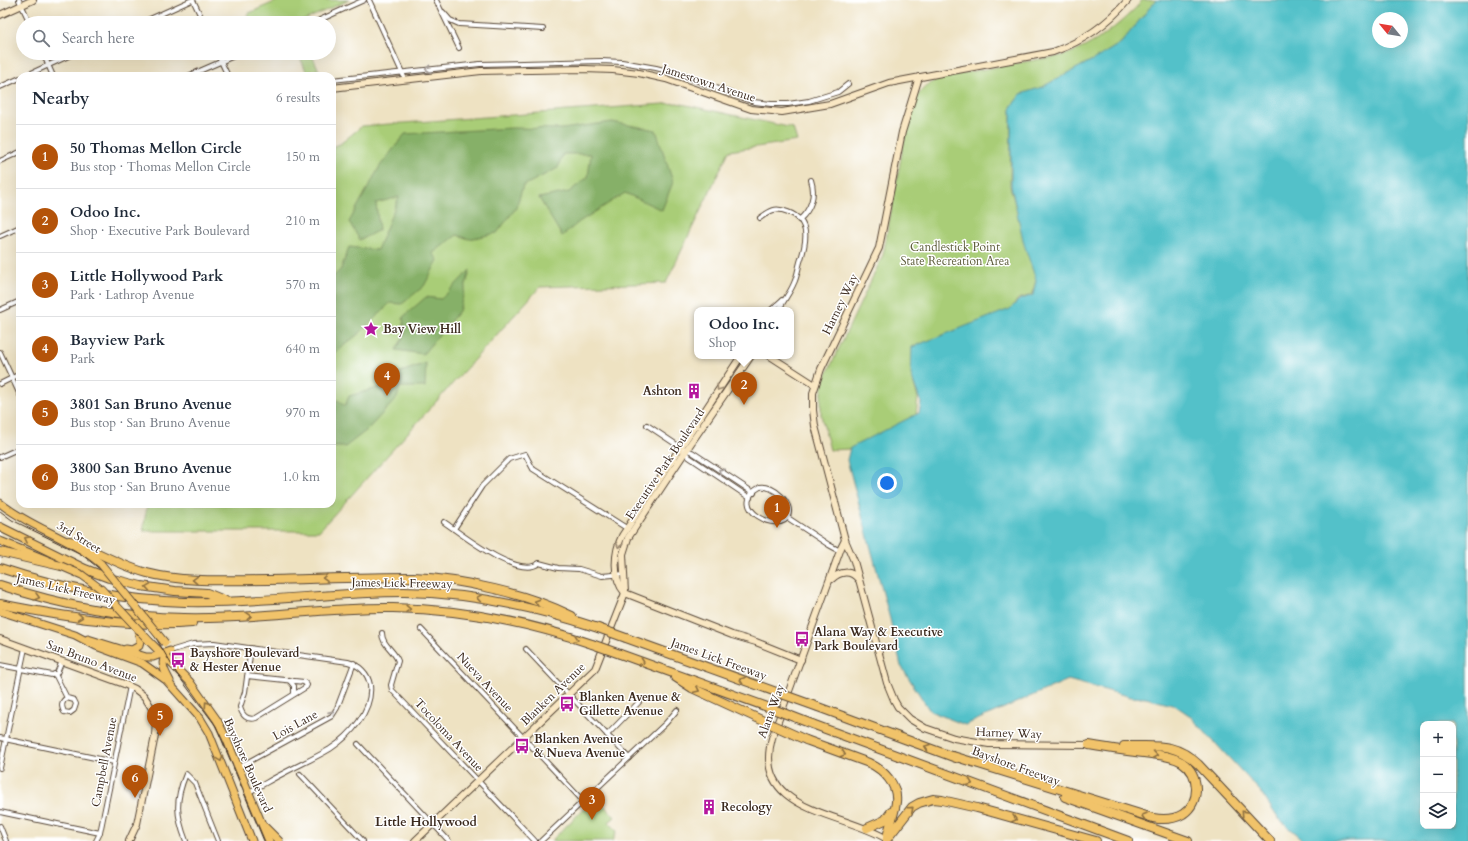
<!DOCTYPE html>
<html lang="en">
<head>
<meta charset="utf-8">
<style>
  body { margin:0; font-family:Cardo,serif; background:#f2f2f3; color:#1f2937 }
  .controls { position:absolute; right:12px; bottom:12px; display:grid; overflow:hidden; border-radius:8px; box-shadow:0 4px 16px #0002 }
  .controls button { width:36px; height:36px; display:grid; place-items:center; padding:0; border:0; border-bottom:1px solid #e0e1e3; background:#fff; color:#1f2937; font:20px sans-serif }
  .compass { position:absolute; left:1372px; top:12px; width:36px; height:36px; border-radius:50%; background:#fff; box-shadow:0 4px 16px #0002; rotate:300deg }
  .you { position:absolute; left:887px; top:483px; width:14px; height:14px; margin:-10px; border:3px solid #fff; border-radius:50%; background:#1a73e8; box-shadow:0 0 0 6px #1a73e833 }
  .badge { display:grid; place-items:center; width:26px; height:26px; border-radius:50%; background:#b45309; color:#fff; font-size:13px; font-weight:700 }
  .pin { position:absolute; translate:-50% -33px; filter:drop-shadow(0 1px 2px #0008) }
  .pin::after { content:''; position:absolute; top:21px; width:14px; height:12px; background:inherit; clip-path:polygon(0 0,100% 0,50% 100%) }
  .popup { position:absolute; left:694px; top:307px; width:100px; height:52px; box-sizing:border-box; display:grid; place-content:center; border-radius:8px; background:#fff; filter:drop-shadow(0 1px 3px #0005); font-size:13px; white-space:nowrap; color:#747a83 }
  .popup b { font-size:15px; color:#1f2937 }
  .popup::after { content:''; position:absolute; left:50%; top:100%; margin-left:-8px; border:8px solid transparent; border-top-color:#fff }
  .list { margin:0; padding:0; list-style:none }
  h2 { display:flex; justify-content:space-between; align-items:center; height:52px; margin:0; padding:0 16px; font-size:17px }
  h2 small { font-size:13px; font-weight:400; color:#747a83 }
  .list li { display:grid; grid-template-columns:26px 1fr auto; gap:12px; align-items:center; box-sizing:border-box; height:64px; padding:0 16px; border-top:1px solid #e0e1e3 }
  .list b { display:block; font-size:15px; white-space:nowrap }
  .list p { margin:0; font-size:13px; white-space:nowrap; color:#747a83 }
  .list em { font-size:13px; font-style:normal; color:#747a83 }
  .icon { flex:none; width:22px; height:22px; fill:none; stroke:currentColor; stroke-width:2; stroke-linecap:round; stroke-linejoin:round }
  .map { position:relative; flex:none; width:1468px; height:841px; overflow:hidden }
  .search { position:absolute; background:#fff; box-shadow:0 4px 16px #0002; left:16px; top:16px; width:320px; height:44px; display:flex; align-items:center; gap:10px; box-sizing:border-box; padding:0 14px; border-radius:22px; color:#747a83; font-size:15px }
  .panel { position:absolute; background:#fff; box-shadow:0 4px 16px #0002; left:16px; top:72px; width:320px; height:436px; border-radius:12px }
  .map>svg:first-child { display:block }
  .green { fill:#a9cd77; stroke:#727c4a }
  .forest { fill:#86b068; stroke:#606d43 }
  .water { fill:#53c1c9; stroke:#477674; fill-rule:evenodd }
  .lines { fill:none; stroke-linecap:round; stroke-linejoin:round }
  .street-casing { stroke:#564637; stroke-width:6 }
  .secondary-casing { stroke:#564637; stroke-width:8 }
  .primary-casing { stroke:#564637; stroke-width:9 }
  .highway-casing { stroke:#564637; stroke-width:10 }
  .street { stroke:#fff; stroke-width:4 }
  .secondary { stroke:#f9e7c3; stroke-width:6 }
  .primary { stroke:#f1c36a; stroke-width:7 }
  .highway { stroke:#f1c36a; stroke-width:8 }
  .tram { stroke:#3b2a1e; stroke-width:1 }
  .primary-bridge-casing { stroke:#564637; stroke-width:9; stroke-linecap:butt }
  .highway-bridge-casing { stroke:#564637; stroke-width:10; stroke-linecap:butt }
  .primary-bridge { stroke:#f1c36a; stroke-width:7 }
  .highway-bridge { stroke:#f1c36a; stroke-width:8 }
  .oneway { stroke:#a79f9a }
  .oneway2 { stroke:#9a8870 }
  .oneway3 { stroke:#8d6f40 }
  .labels { text-anchor:middle; dominant-baseline:central; stroke-width:3; stroke-linejoin:round; paint-order:stroke }
  .street-label { font-size:12px; fill:#3b2a1e; stroke:#fff }
  .park-label { font-size:12px; fill:#5c5b39; stroke:#fff }
  .poi-label { font-size:12px; font-weight:bold; fill:#3b2a1e; stroke:#fff; text-anchor:start }
  .neighbourhood-label { font-size:13px; font-weight:bold; fill:#3b2a1e; stroke:#fff }
</style>
</head>
<body>
<div class="map">
<svg width="1468" height="841" viewBox="0 0 1468 841">
  <rect width="100%" height="100%" fill="#fff"/>
  <filter id="ink" filterUnits="userSpaceOnUse"><feTurbulence type="fractalNoise" baseFrequency=".025" numOctaves="2"/><feDisplacementMap in="SourceGraphic" scale="8" xChannelSelector="R" yChannelSelector="G"/><feConvolveMatrix kernelMatrix="1 2 1 2 8 2 1 2 1" color-interpolation-filters="sRGB"/></filter>
  <filter id="wash" filterUnits="userSpaceOnUse"><feTurbulence type="fractalNoise" baseFrequency=".012" numOctaves="4" result="noise"/><feDisplacementMap in="SourceGraphic" scale="16" xChannelSelector="R" yChannelSelector="G"/><feGaussianBlur stdDeviation="0.9" result="paint"/><feColorMatrix in="noise" values="0 0 0 0 0 0 0 0 0 0 0 0 0 0 0 0 0 1.4 0 .05"/><feComposite in="paint" operator="in"/></filter>
  <g filter="url(#wash)">
    <rect width="100%" height="100%" fill="#eee2c2"/>
    <g class="green">
      <polygon points="279,0 349,0 298,23 251,23 247,14"/>
      <path d="M1142,0H1156L1121,43L1100,56L1042,87L1021,94L1011,107L1010,186L1036,280L1032,295L1018,299L1011,310L912,347L913,380L918,398L916,415L849,449L830,450L821,415V398L824,380L883,255L907,125L911,107L917,96L925,87L934,81L946,76L1040,59C1074,57 1101,40 1125,18C1131,12 1138,7 1142,0Z"/>
      <polygon points="298,53 311,53 321,75 319,76 316,69 309,72 310,74 308,75"/>
      <polygon points="677,103 793,128 797,141 729,151 666,283 540,287 319,531 143,531 147,504 332,504 332,147 340,144 362,126"/>
      <polygon points="596,797 615,817 609,822 617,831 613,841 551,841"/>
    </g>
    <g class="forest">
      <polygon points="612,122 656,130 673,182 662,210 625,193 579,222 562,236 539,198 569,192 588,177 591,154 563,154 558,168 523,186 516,208 497,233 469,239 457,235 433,253 438,260 424,286 402,304 390,303 361,332 332,355 332,278 341,269 349,247 377,250 399,197 376,203 379,230 360,240 349,222 380,166 405,134 513,128 562,129"/>
      <polygon points="470,270 459,311 423,354 396,350 405,334 403,317 426,297 441,299"/>
      <polygon points="426,363 425,387 400,387 397,398 367,430 345,447 332,447 332,403 338,400 345,406 349,396 381,387 384,378"/>
    </g>
    <path class="water" d="M1156,0H1468V841H1305L1278,818L1260,791L1189,715L1176,706L1146,698L1131,697L1068,680L965,725L930,711L901,666L890,619L847,460L850,448L919,413L921,403L911,375L912,347L1010,309L1019,300L1033,295L1036,280L1024,244L1011,186V107L1021,94L1042,87L1100,56L1121,43ZM1378,18H1402V42H1378ZM1423,724H1453V826H1423Z"/>
  </g>
  <g filter="url(#ink)">
    <g class="lines">
      <g class="street-casing">
        <g id="street">
          <polyline points="19,0 30,23"/>
          <polyline points="193,0 204,23"/>
          <polyline points="369,0 405,79"/>
          <polyline points="436,0 459,48"/>
          <polyline points="443,12 450,20 459,24 543,29"/>
          <polyline points="141,23 192,0"/>
          <polyline points="313,23 364,0"/>
          <polyline points="43,53 53,76"/>
          <polyline points="217,53 228,76"/>
          <polyline points="25,76 75,53"/>
          <polyline points="188,76 241,53"/>
          <polyline points="332,80 480,64 601,61 622,62 656,68 679,74 754,102 771,104 788,104 809,101 838,92 848,84"/>
          <polyline points="0,87 20,78"/>
          <polyline points="0,161 20,152"/>
          <path d="M760,218C771,210 775,207 788,212C812,221 806,244 800,262C798,269 797,277 794,283C790,293 783,301 779,310"/>
          <path d="M799,220C811,210 816,195 811,180"/>
          <polyline points="0,236 20,227"/>
          <polyline points="0,310 20,301"/>
          <polyline points="771,310 782,300"/>
          <polyline points="0,352 20,395"/>
          <polyline points="0,384 20,374"/>
          <polyline points="647,425 680,447 692,452 754,493"/>
          <polyline points="684,451 689,457 750,498"/>
          <polyline points="0,457 20,448"/>
          <path d="M760,487C773,484 794,504 788,516C780,535 725,507 760,487Z"/>
          <polyline points="788,518 829,545 840,551"/>
          <path d="M444,522C461,534 519,580 539,563L558,568L579,569L602,576L624,574"/>
          <polyline points="454,529 482,486 509,459 525,454 533,469 628,529"/>
          <polyline points="421,629 583,801"/>
          <path d="M382,633C382,645 394,650 398,661L391,685L392,690L535,841"/>
          <polyline points="526,649 629,758"/>
          <path d="M170,651L193,644L214,643L348,662C359,665 368,673 370,685C373,711 350,736 330,749C315,758 299,765 284,773C272,779 261,786 249,792"/>
          <polyline points="0,665 52,675 57,673 62,661"/>
          <path d="M55,674L67,698L74,700L76,704L74,710L70,713L64,712C61,706 61,701 67,698"/>
          <path d="M247,676L304,682L307,685L306,687L256,718C247,721 242,715 240,707L245,692L251,648"/>
          <polyline points="289,680 294,686 294,694"/>
          <polyline points="607,735 640,701"/>
          <polyline points="0,738 114,762"/>
          <polyline points="358,744 449,841"/>
          <polyline points="239,767 332,716 337,708 354,663"/>
          <polyline points="0,768 25,648"/>
          <polyline points="300,774 363,841"/>
          <polyline points="0,812 100,833"/>
          <polyline points="0,826 6,841"/>
          <polyline points="96,841 100,833 130,686"/>
          <path d="M186,841C176,815 175,800 186,774L195,783L218,841"/>
          <polyline points="541,841 666,723 677,710"/>
        </g>
      </g>
      <g class="secondary-casing">
        <g id="secondary">
          <polyline points="0,15 33,0"/>
          <polyline points="919,77 902,132 879,248 821,369 813,393 813,410 815,426 845,540 854,561 887,683 894,700 898,707 910,719 925,728 954,738 989,744 1089,745"/>
          <path d="M332,88L481,71L584,69L613,70L639,73L666,79L751,109L782,112L830,104L889,83L1053,52C1081,42 1108,24 1128,0"/>
          <path d="M741,356L622,536C614,552 612,578 625,593L732,635L756,642L801,660"/>
          <polyline points="770,356 815,385"/>
          <path d="M845,540L841,548L772,738C751,812 843,812 887,839L886,841"/>
          <path d="M832,579C840,571 851,570 858,579"/>
          <polyline points="0,639 124,684 135,689 144,696 151,707 156,721 155,736 137,824 129,841"/>
          <polyline points="415,841 595,669 625,593 623,554 628,538 691,443 751,356"/>
        </g>
      </g>
      <g class="primary-casing">
        <g id="primary">
          <path d="M0,503C31,528 71,538 101,564"/>
          <polyline points="0,541 52,562"/>
          <polyline points="0,611 75,635 96,646 142,663 166,680 200,718 209,733 252,841"/>
          <polyline points="88,639 146,657 153,657 170,651"/>
          <polyline points="150,642 190,682 217,720 226,738 269,841"/>
          <polyline points="126,649 132,650 139,646 140,640 138,630"/>
          <path d="M167,653C159,662 165,672 170,681"/>
          <polyline points="265,827 279,841"/>
        </g>
      </g>
      <g class="highway-casing">
        <g id="highway">
          <polyline points="0,527 85,569 109,578 141,586 175,591 207,593 224,600"/>
          <path d="M69,541L75,542C98,553 122,566 147,573C186,583 227,580 268,580C316,579 365,577 413,577C462,579 528,594 572,616"/>
          <polyline points="0,552 61,566"/>
          <path d="M0,568C60,588 122,600 185,602C258,604 331,592 404,592C470,593 536,607 598,628"/>
          <path d="M0,585C60,605 121,617 184,618C254,620 323,607 393,608C461,609 527,622 592,644"/>
          <path d="M0,604C60,616 130,628 192,623"/>
          <polyline points="626,638 779,693"/>
          <polyline points="620,654 773,709"/>
          <polyline points="675,677 692,688 768,723"/>
          <polyline points="818,707 956,758"/>
          <polyline points="812,724 1128,841"/>
          <path d="M806,740L869,763C884,770 898,785 896,802C895,813 889,826 887,838"/>
          <path d="M1124,746C1154,747 1174,741 1198,764L1270,841"/>
          <path d="M953,756L1153,818C1163,820 1173,820 1183,814C1201,802 1200,774 1182,762C1171,755 1156,755 1144,753C1125,751 1107,748 1089,745"/>
          <polyline points="1065,797 1188,841"/>
          <polyline points="867,828 885,820 891,812"/>
          <polyline points="887,839 912,807 919,803 933,799 942,800 977,808 1096,841"/>
        </g>
      </g>
      <use href="#street" class="street"/>
      <use href="#secondary" class="secondary"/>
      <use href="#primary" class="primary"/>
      <use href="#highway" class="highway"/>
      <polyline class="tram" points="0,511 12,520 81,554 106,574 114,584 153,633 177,674 216,726 264,841"/>
      <g class="primary-bridge-casing">
        <g id="primary-bridge">
          <polyline points="101,564 165,643"/>
          <polyline points="61,566 82,575 101,589 150,642"/>
        </g>
      </g>
      <g class="highway-bridge-casing">
        <g id="highway-bridge">
          <polyline points="598,628 626,638"/>
          <polyline points="592,644 620,654"/>
          <polyline points="779,693 818,707"/>
          <polyline points="773,709 812,724"/>
          <polyline points="768,723 806,740"/>
        </g>
      </g>
      <use href="#primary-bridge" class="primary-bridge"/>
      <use href="#highway-bridge" class="highway-bridge"/>
    </g>
    <defs><path id="oneway-chevron" d="M-2-3.5L2.5 0L-2 3.5" fill="none" stroke-width="1.6" stroke-linecap="round" stroke-linejoin="round"/></defs>
    <g class="oneway">
      <use href="#oneway-chevron" transform="translate(428 69) rotate(173)"/>
      <use href="#oneway-chevron" transform="translate(721 471) rotate(-146)"/>
      <use href="#oneway-chevron" transform="translate(332 713) rotate(-51)"/>
    </g>
    <g class="oneway2">
      <use href="#oneway-chevron" transform="translate(719 388) rotate(124)"/>
      <use href="#oneway-chevron" transform="translate(619 545) rotate(106)"/>
    </g>
    <g class="oneway3">
      <use href="#oneway-chevron" transform="translate(27 539) rotate(-153)"/>
      <use href="#oneway-chevron" transform="translate(325 578) rotate(179)"/>
      <use href="#oneway-chevron" transform="translate(195 580) rotate(-177)"/>
      <use href="#oneway-chevron" transform="translate(148 587) rotate(-171)"/>
      <use href="#oneway-chevron" transform="translate(37 597) rotate(15)"/>
      <use href="#oneway-chevron" transform="translate(479 598) rotate(-171)"/>
      <use href="#oneway-chevron" transform="translate(537 602) rotate(-163)"/>
      <use href="#oneway-chevron" transform="translate(408 609) rotate(2)"/>
      <use href="#oneway-chevron" transform="translate(249 616) rotate(-4)"/>
      <use href="#oneway-chevron" transform="translate(80 617) rotate(6)"/>
      <use href="#oneway-chevron" transform="translate(576 639) rotate(18)"/>
      <use href="#oneway-chevron" transform="translate(642 662) rotate(19)"/>
      <use href="#oneway-chevron" transform="translate(742 680) rotate(-160)"/>
      <use href="#oneway-chevron" transform="translate(697 690) rotate(25)"/>
      <use href="#oneway-chevron" transform="translate(207 704) rotate(-125)"/>
      <use href="#oneway-chevron" transform="translate(927 747) rotate(-160)"/>
      <use href="#oneway-chevron" transform="translate(843 754) rotate(19)"/>
      <use href="#oneway-chevron" transform="translate(1155 755) rotate(8)"/>
      <use href="#oneway-chevron" transform="translate(220 759) rotate(69)"/>
      <use href="#oneway-chevron" transform="translate(970 783) rotate(21)"/>
      <use href="#oneway-chevron" transform="translate(911 809) rotate(-42)"/>
      <use href="#oneway-chevron" transform="translate(1244 813) rotate(-133)"/>
      <use href="#oneway-chevron" transform="translate(1144 816) rotate(-163)"/>
      <use href="#oneway-chevron" transform="translate(1014 819) rotate(15)"/>
    </g>
  </g>
  <defs>
    <g id="sight-bare" transform="scale(1.2)"><path d="M0-6L1.8-2.2L6-1.7L2.9 1.2L3.7 5.4L0 3.3L-3.7 5.4L-2.9 1.2L-6-1.7L-1.8-2.2Z" fill="#b5179e" stroke="#fff" stroke-width="2.5" paint-order="stroke"/></g>
    <g id="building-bare" transform="scale(1.2)"><path d="M-4-6H4V6H1V3H-1V6H-4ZM-2.5-4.3h1.7v1.8h-1.7ZM.8-4.3h1.7v1.8H.8ZM-2.5-1h1.7V.8h-1.7ZM.8-1h1.7V.8H.8Z" fill="#b5179e" stroke="#fff" stroke-width="2.5" paint-order="stroke"/></g>
    <g id="bus-bare" transform="scale(1.2)"><path d="M-5-6H5V4H4V6H2V4H-2V6H-4V4H-5ZM-3.5-4V0h7V-4ZM-3.5 1.2v1.5H-2V1.2ZM2 1.2v1.5H3.5V1.2Z" fill="#b5179e" stroke="#fff" stroke-width="2.5" paint-order="stroke"/></g>
  </defs>
  <g fill-rule="evenodd">
    <use href="#sight-bare" x="371" y="329"/>
    <use href="#building-bare" x="694" y="391"/>
    <use href="#bus-bare" x="802" y="639"/>
    <use href="#bus-bare" x="178" y="660"/>
    <use href="#bus-bare" x="567" y="704"/>
    <use href="#bus-bare" x="522" y="746"/>
    <use href="#building-bare" x="709" y="807"/>
  </g>
  <g class="labels">
    <g class="street-label">
      <text transform="translate(709 83) rotate(18)">Jamestown Avenue</text>
      <text transform="translate(840 304) rotate(-64)">Harney Way</text>
      <text transform="translate(665 464) rotate(-56)">Executive Park Boulevard</text>
      <text transform="translate(79 537) rotate(32)">3rd Street</text>
      <text transform="translate(402 583) rotate(1)">James Lick Freeway</text>
      <text transform="translate(66 589) rotate(13)">James Lick Freeway</text>
      <text transform="translate(719 659) rotate(20)">James Lick Freeway</text>
      <text transform="translate(92 661) rotate(21)">San Bruno Avenue</text>
      <text transform="translate(485 682) rotate(47)">Nueva Avenue</text>
      <text transform="translate(553 694) rotate(-44)">Blanken Avenue</text>
      <text transform="translate(771 711) rotate(-70)">Alana Way</text>
      <text transform="translate(295 725) rotate(-29)">Lois Lane</text>
      <text transform="translate(1009 733) rotate(2)">Harney Way</text>
      <text transform="translate(449 735) rotate(47)">Tocoloma Avenue</text>
      <text transform="translate(104 762) rotate(-79)">Campbell Avenue</text>
      <text transform="translate(248 765) rotate(66)">Bayshore Boulevard</text>
      <text transform="translate(1016 766) rotate(20)">Bayshore Freeway</text>
    </g>
    <g class="park-label">
      <text x="955" y="247">Candlestick Point<tspan x="955" dy="14">State Recreation Area</tspan></text>
    </g>
    <g class="poi-label">
      <text x="383" y="329">Bay View Hill</text>
      <text x="682" y="391" text-anchor="end">Ashton</text>
      <text x="814" y="632">Alana Way &amp; Executive<tspan x="814" dy="14">Park Boulevard</tspan></text>
      <text x="190" y="653">Bayshore Boulevard<tspan x="190" dy="14">&amp; Hester Avenue</tspan></text>
      <text x="579" y="697">Blanken Avenue &amp;<tspan x="579" dy="14">Gillette Avenue</tspan></text>
      <text x="534" y="739">Blanken Avenue<tspan x="534" dy="14">&amp; Nueva Avenue</tspan></text>
      <text x="721" y="807">Recology</text>
    </g>
    <g class="neighbourhood-label">
      <text x="426" y="822">Little Hollywood</text>
    </g>
  </g>
</svg>
<div class="controls">
<button>+</button>
<button>−</button>
<button><svg class="icon" aria-label="layers" viewBox="0 0 24 24"><path d="M12 4l9 5-9 5-9-5zM3 14l9 5 9-5"/></svg></button>
</div>
<svg class="compass" viewBox="-18 -18 36 36"><path d="M0-13l5 13h-10z" fill="#e53935"/><path d="M0 13l5-13h-10z" fill="#747a83"/></svg>
<div class="you"></div>
<div class="pin badge" style="left:777px;top:528px">1</div>
<div class="pin badge" style="left:744px;top:405px">2</div>
<div class="popup"><b>Odoo Inc.</b>Shop</div>
<div class="pin badge" style="left:592px;top:820px">3</div>
<div class="pin badge" style="left:387px;top:396px">4</div>
<div class="pin badge" style="left:160px;top:736px">5</div>
<div class="pin badge" style="left:135px;top:798px">6</div>
<div class="search"><svg class="icon" aria-label="search" viewBox="0 0 24 24"><circle cx="10" cy="10" r="6"/><path d="M15 15l6 6"/></svg>Search here</div>
<section class="panel">
<h2>Nearby<small>6 results</small></h2>
<ul class="list">
<li><span class="badge">1</span><div><b>50 Thomas Mellon Circle</b><p>Bus stop · Thomas Mellon Circle</p></div><em>150 m</em></li>
<li><span class="badge">2</span><div><b>Odoo Inc.</b><p>Shop · Executive Park Boulevard</p></div><em>210 m</em></li>
<li><span class="badge">3</span><div><b>Little Hollywood Park</b><p>Park · Lathrop Avenue</p></div><em>570 m</em></li>
<li><span class="badge">4</span><div><b>Bayview Park</b><p>Park</p></div><em>640 m</em></li>
<li><span class="badge">5</span><div><b>3801 San Bruno Avenue</b><p>Bus stop · San Bruno Avenue</p></div><em>970 m</em></li>
<li><span class="badge">6</span><div><b>3800 San Bruno Avenue</b><p>Bus stop · San Bruno Avenue</p></div><em>1.0 km</em></li>
</ul>
</section>
</div>
</body>
</html>
